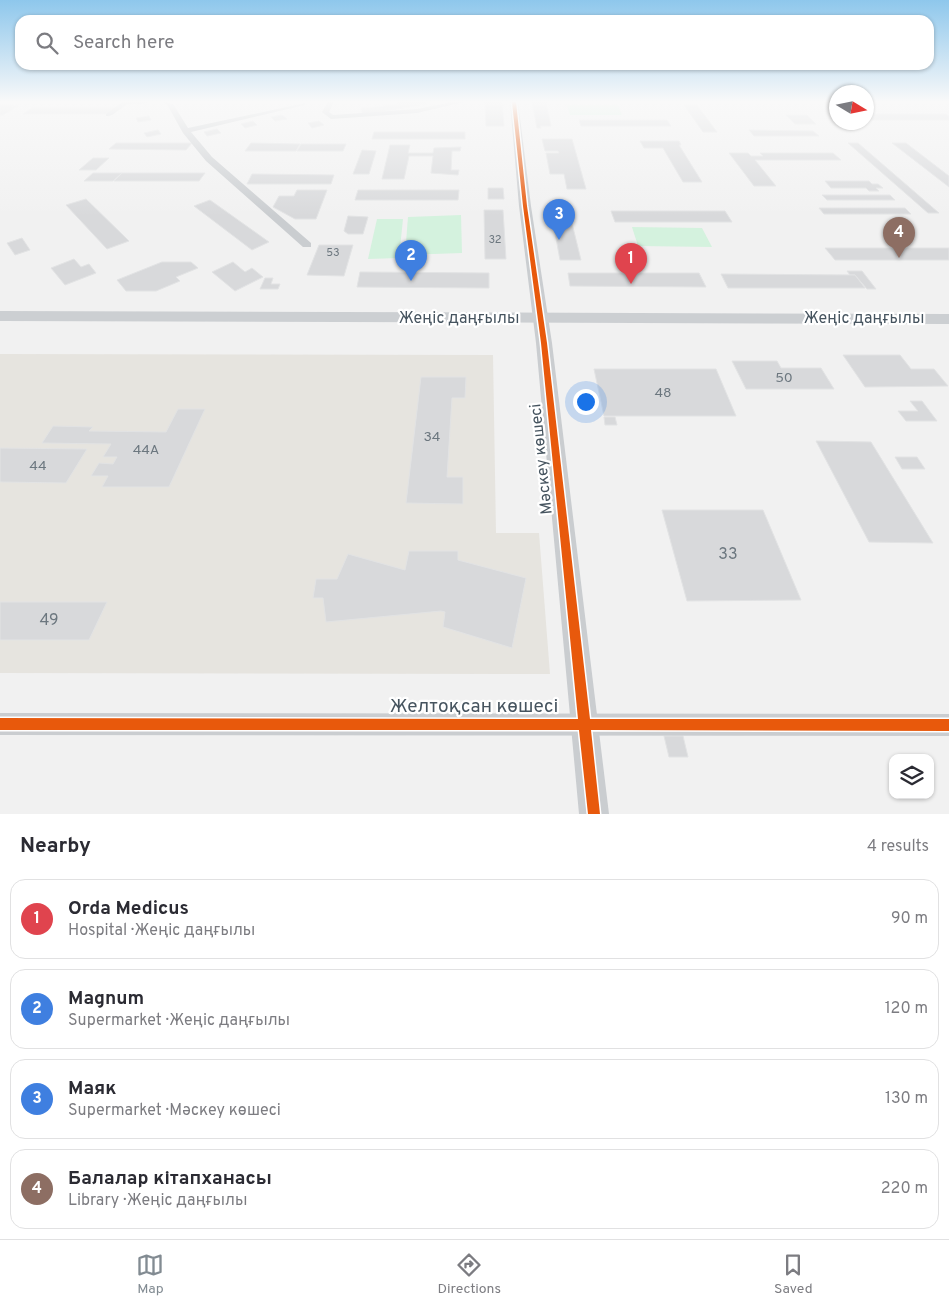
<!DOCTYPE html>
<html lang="en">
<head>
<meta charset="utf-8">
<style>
  body { margin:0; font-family:Overpass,sans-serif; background:#f7f7f7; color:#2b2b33 }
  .controls { position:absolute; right:15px; bottom:15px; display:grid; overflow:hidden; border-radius:10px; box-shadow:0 1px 4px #0004 }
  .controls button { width:45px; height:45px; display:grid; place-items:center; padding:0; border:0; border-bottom:1px solid #e1e1e2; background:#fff; color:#2b2b33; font:25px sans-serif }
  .compass { position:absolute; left:829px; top:85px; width:45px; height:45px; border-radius:50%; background:#fff; box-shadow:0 1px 4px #0004; rotate:100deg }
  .you { position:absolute; left:585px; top:401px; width:18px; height:18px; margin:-12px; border:4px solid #fff; border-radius:50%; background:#1a73e8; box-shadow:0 0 0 8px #1a73e833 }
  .badge { display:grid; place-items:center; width:32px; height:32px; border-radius:50%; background:#828b92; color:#fff; font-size:16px; font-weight:700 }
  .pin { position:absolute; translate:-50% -41px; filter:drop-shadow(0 1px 2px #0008) }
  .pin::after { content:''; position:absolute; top:26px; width:18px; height:15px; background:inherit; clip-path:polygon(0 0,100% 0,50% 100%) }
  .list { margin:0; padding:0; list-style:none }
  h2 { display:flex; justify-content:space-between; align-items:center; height:65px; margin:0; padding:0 20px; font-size:21px }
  h2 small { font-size:16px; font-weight:400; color:#7c7c81 }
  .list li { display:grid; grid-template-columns:32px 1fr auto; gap:15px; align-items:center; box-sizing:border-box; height:80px; margin:0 10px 10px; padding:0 10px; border:1px solid #e1e1e2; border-radius:15px }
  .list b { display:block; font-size:19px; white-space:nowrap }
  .list p { margin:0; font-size:16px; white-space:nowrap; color:#7c7c81 }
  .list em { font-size:16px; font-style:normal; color:#7c7c81 }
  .icon { flex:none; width:28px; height:28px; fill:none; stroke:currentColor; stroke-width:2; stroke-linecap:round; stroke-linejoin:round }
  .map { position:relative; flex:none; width:949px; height:814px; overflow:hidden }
  .search { position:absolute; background:#fff; box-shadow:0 1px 4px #0004; left:15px; right:15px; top:15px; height:55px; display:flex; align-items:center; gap:12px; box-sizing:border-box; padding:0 18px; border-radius:15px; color:#7c7c81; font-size:19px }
  .sheet { height:425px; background:#fff }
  nav { display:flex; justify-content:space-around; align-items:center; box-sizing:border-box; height:70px; border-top:1px solid #e1e1e2; background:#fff; font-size:14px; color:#7c7c81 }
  nav a { display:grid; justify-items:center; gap:2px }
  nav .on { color:#828b92 }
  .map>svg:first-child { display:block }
  .commercial { fill:#e6e4df }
  .green { fill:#d4f2de }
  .building { fill:#d8d9db; stroke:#e2e3e4 }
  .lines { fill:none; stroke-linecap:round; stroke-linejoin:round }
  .minor { fill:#cacdd0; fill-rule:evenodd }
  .tertiary { fill:#cacdd0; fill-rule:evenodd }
  .secondary { fill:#cccfd2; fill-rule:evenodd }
  .cycleway-casing { stroke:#fff; stroke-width:3 }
  .cycleway { fill:#e8590c; fill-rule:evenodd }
  .labels { text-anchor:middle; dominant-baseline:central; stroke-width:4.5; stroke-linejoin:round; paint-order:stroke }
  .far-number-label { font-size:11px; fill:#6c777f }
  .number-label { font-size:14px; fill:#6c777f }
  .street-label { font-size:16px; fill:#46545f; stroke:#fff }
  .near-number-label { font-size:16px; fill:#6c777f }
  .near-street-label { font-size:19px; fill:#46545f; stroke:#fff }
</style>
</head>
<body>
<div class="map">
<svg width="949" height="814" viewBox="0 0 949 814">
  <rect width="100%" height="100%" fill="#f1f1f1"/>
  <polygon class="commercial" points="0,354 493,355 496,533 539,533 550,674 0,673"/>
  <g class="green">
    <polygon points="567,105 618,105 622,115 570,115"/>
    <polygon points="461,215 462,253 405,255 408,217"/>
    <polygon points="377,219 403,219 399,258 368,259"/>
    <polygon points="632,227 702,228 712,247 638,246"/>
  </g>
  <g class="building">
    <polygon points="398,102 423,102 426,104 369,114 362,113 361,108 385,106 399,103"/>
    <polygon points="485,102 502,102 504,126 486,126"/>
    <polygon points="532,102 546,102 551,126 540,126 541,128 537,128"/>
    <polygon points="0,105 14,105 12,106 18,106 3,115 0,115"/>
    <polygon points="684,105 697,105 717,132 703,132"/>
    <polygon points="32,108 114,108 107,114 23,114"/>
    <polygon points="866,114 946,114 949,116 949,120 866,120"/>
    <polygon points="282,115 287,119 275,121 271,117"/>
    <polygon points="786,115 807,115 816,124 795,124"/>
    <polygon points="149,116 151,120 138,122 136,118"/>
    <polygon points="579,120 667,120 671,126 581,126"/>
    <polygon points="253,121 257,125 245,128 241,124"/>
    <polygon points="319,121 324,125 312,128 308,123"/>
    <polygon points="217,129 221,133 207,136 204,132"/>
    <polygon points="158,130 161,134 147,137 144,133"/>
    <polygon points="749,130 813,131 819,136 754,136"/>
    <polygon points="374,132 465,132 465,139 372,139"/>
    <polygon points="542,139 572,139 586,189 567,189 564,174 550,174 546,153 559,153 558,151 545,151"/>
    <polygon points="640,141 679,141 681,145 679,145 702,182 683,182 663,148 644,148"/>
    <polygon points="116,143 192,143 186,150 109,149"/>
    <polygon points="251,143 300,144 296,151 245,151"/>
    <polygon points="848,143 858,143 939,213 928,213"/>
    <polygon points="892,143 906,143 949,176 949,187"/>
    <polygon points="301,144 346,144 343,151 297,151"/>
    <polygon points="390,145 410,145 408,153 433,153 434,148 461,147 460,151 452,151 451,170 459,170 458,175 431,173 433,156 409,156 404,179 382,179"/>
    <polygon points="362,150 376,151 369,174 353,174"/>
    <polygon points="729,153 748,153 751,156 763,156 760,153 833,153 841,160 755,160 776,186 754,186"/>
    <polygon points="93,158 109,158 96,170 79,170"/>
    <polygon points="93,173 122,173 113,181 84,181"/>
    <polygon points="122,173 205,173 199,181 114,181"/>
    <polygon points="252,174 334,175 331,184 247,184"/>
    <polygon points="825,181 869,181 872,184 878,184 883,188 876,188 879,191 869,191 866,188 831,188"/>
    <polygon points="488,188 503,188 504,199 488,199"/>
    <polygon points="297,190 327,190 316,219 295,219 273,207 279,196 294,196"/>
    <polygon points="358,190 459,190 458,200 355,200"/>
    <polygon points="822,195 890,195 895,200 827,200"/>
    <polygon points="86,199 129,241 107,249 66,205"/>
    <polygon points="210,200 269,242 252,250 194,206"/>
    <polygon points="819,208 905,208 911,214 824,214"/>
    <polygon points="484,210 503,210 506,259 485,259"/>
    <polygon points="551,211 569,211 581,260 560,260"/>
    <polygon points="611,211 725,211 732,222 615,222"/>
    <polygon points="348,216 368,217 363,234 348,234 344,231"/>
    <polygon points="22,238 30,250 15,255 7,243"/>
    <polygon points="319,245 353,245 344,276 307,275"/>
    <polygon points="825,248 949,248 949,260 835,260"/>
    <polygon points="74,259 81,267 89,264 96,273 65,285 51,268"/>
    <polygon points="162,262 191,262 198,268 176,277 180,281 156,291 126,291 117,280"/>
    <polygon points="233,262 245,272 252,268 263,277 235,291 212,272"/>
    <polygon points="847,271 862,271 876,289 867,289 855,275 850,275"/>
    <polygon points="360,272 489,273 489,288 357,287"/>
    <polygon points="568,273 699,273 706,287 570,286"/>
    <polygon points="721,274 855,275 865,288 728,288"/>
    <polygon points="265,278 273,278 271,284 280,284 278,289 260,289"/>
    <polygon points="843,355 900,355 911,369 934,369 948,386 865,387"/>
    <polygon points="732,361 777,361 781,368 821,368 834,389 746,389"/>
    <polygon points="594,369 716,369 736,416 604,416"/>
    <polygon points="421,377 466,377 465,398 452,398 447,477 463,477 463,504 406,503"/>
    <polygon points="910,401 922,401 937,421 906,421 898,411 918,411"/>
    <polygon points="178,409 205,409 169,487 102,487 108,476 91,476 99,463 113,464 117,457 103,457 111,444 42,443 53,426 93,427 89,431 166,432"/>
    <polygon points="604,417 615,417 617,425 605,425"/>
    <polygon points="816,441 871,442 933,543 869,542"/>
    <polygon points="0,448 87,449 66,483 0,482"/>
    <polygon points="895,457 917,457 925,469 902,469"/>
    <polygon points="662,510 763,510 801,600 687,601"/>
    <polygon points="409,551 458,551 458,560 526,578 512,648 443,627 445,612 441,611 326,622 323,598 313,598 316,579 337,579 348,554 405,570"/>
    <polygon points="0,602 107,602 89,640 0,640"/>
    <polygon points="664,736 683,736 688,757 669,757"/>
  </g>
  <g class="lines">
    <g class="minor">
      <path d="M122,102H147C141,106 134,102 127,105C119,108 114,117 106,116V114Z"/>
      <polygon points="163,102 173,104 188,128 305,103 305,105 191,132 212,157 311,243 311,247 303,247 206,161 183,133 168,106"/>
      <polygon points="328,102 334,102 329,112 333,115 417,109 452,102 464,102 417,113 331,119 322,112"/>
      <polygon points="0,713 949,714 949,736 0,735"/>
    </g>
    <polygon class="tertiary" points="510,102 518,102 531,206 552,343 609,814 579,814 536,343 519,206"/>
    <polygon class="secondary" points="0,311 949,314 949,324 0,321"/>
    <g class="cycleway-casing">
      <polygon id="cycleway" points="512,102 516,102 527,206 547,343 590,719 949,719 949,731 591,730 600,814 588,814 579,730 0,730 0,718 578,719 541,343 523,206"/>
    </g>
    <use href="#cycleway" class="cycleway"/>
  </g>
  <linearGradient id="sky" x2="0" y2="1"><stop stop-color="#8ec7ec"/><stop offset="0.47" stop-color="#f9f9f9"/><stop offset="1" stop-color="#f9f9f9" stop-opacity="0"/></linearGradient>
  <rect width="949" height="216" fill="url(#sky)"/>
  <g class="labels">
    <g class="far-number-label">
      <text x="495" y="240">32</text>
      <text x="333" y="253">53</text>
    </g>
    <g class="number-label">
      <text x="784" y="378">50</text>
      <text x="663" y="393">48</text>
      <text x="432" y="437">34</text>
      <text x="146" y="450">44А</text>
      <text x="38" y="466">44</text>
    </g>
    <g class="street-label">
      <text x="459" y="319">Жеңіс даңғылы</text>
      <text x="864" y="319">Жеңіс даңғылы</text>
      <text transform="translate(542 459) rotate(-96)">Мәскеу көшесі</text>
    </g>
    <g class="near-number-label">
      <text x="728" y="555">33</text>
      <text x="49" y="621">49</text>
    </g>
    <g class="near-street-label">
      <text x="474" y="707">Желтоқсан көшесі</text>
    </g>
  </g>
</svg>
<div class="controls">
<button><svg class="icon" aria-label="layers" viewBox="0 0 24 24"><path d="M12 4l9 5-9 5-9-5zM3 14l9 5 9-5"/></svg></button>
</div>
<svg class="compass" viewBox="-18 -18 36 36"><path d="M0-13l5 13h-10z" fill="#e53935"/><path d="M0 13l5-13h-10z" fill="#7c7c81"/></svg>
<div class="you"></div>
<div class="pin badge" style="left:631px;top:284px;background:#e0444e">1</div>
<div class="pin badge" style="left:411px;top:281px;background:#3f7fe0">2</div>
<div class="pin badge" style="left:559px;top:240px;background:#3f7fe0">3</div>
<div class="pin badge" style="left:899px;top:258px;background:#8d6e63">4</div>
<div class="search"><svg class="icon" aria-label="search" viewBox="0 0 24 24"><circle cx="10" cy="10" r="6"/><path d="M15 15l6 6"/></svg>Search here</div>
</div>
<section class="sheet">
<h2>Nearby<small>4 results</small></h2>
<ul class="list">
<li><span class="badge" style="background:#e0444e">1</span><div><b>Orda Medicus</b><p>Hospital · Жеңіс даңғылы</p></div><em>90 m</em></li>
<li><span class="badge" style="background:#3f7fe0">2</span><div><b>Magnum</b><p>Supermarket · Жеңіс даңғылы</p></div><em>120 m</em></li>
<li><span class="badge" style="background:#3f7fe0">3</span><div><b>Маяк</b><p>Supermarket · Мәскеу көшесі</p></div><em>130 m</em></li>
<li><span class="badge" style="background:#8d6e63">4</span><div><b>Балалар кітапханасы</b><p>Library · Жеңіс даңғылы</p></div><em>220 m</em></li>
</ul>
</section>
<nav>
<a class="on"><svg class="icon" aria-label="map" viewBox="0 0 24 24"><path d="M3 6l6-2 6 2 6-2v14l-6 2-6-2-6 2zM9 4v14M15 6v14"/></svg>Map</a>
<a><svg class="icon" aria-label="directions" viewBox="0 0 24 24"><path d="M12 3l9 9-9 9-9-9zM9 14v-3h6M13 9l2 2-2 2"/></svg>Directions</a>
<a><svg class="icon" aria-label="saved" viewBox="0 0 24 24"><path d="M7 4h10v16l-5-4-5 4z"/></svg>Saved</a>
</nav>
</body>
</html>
